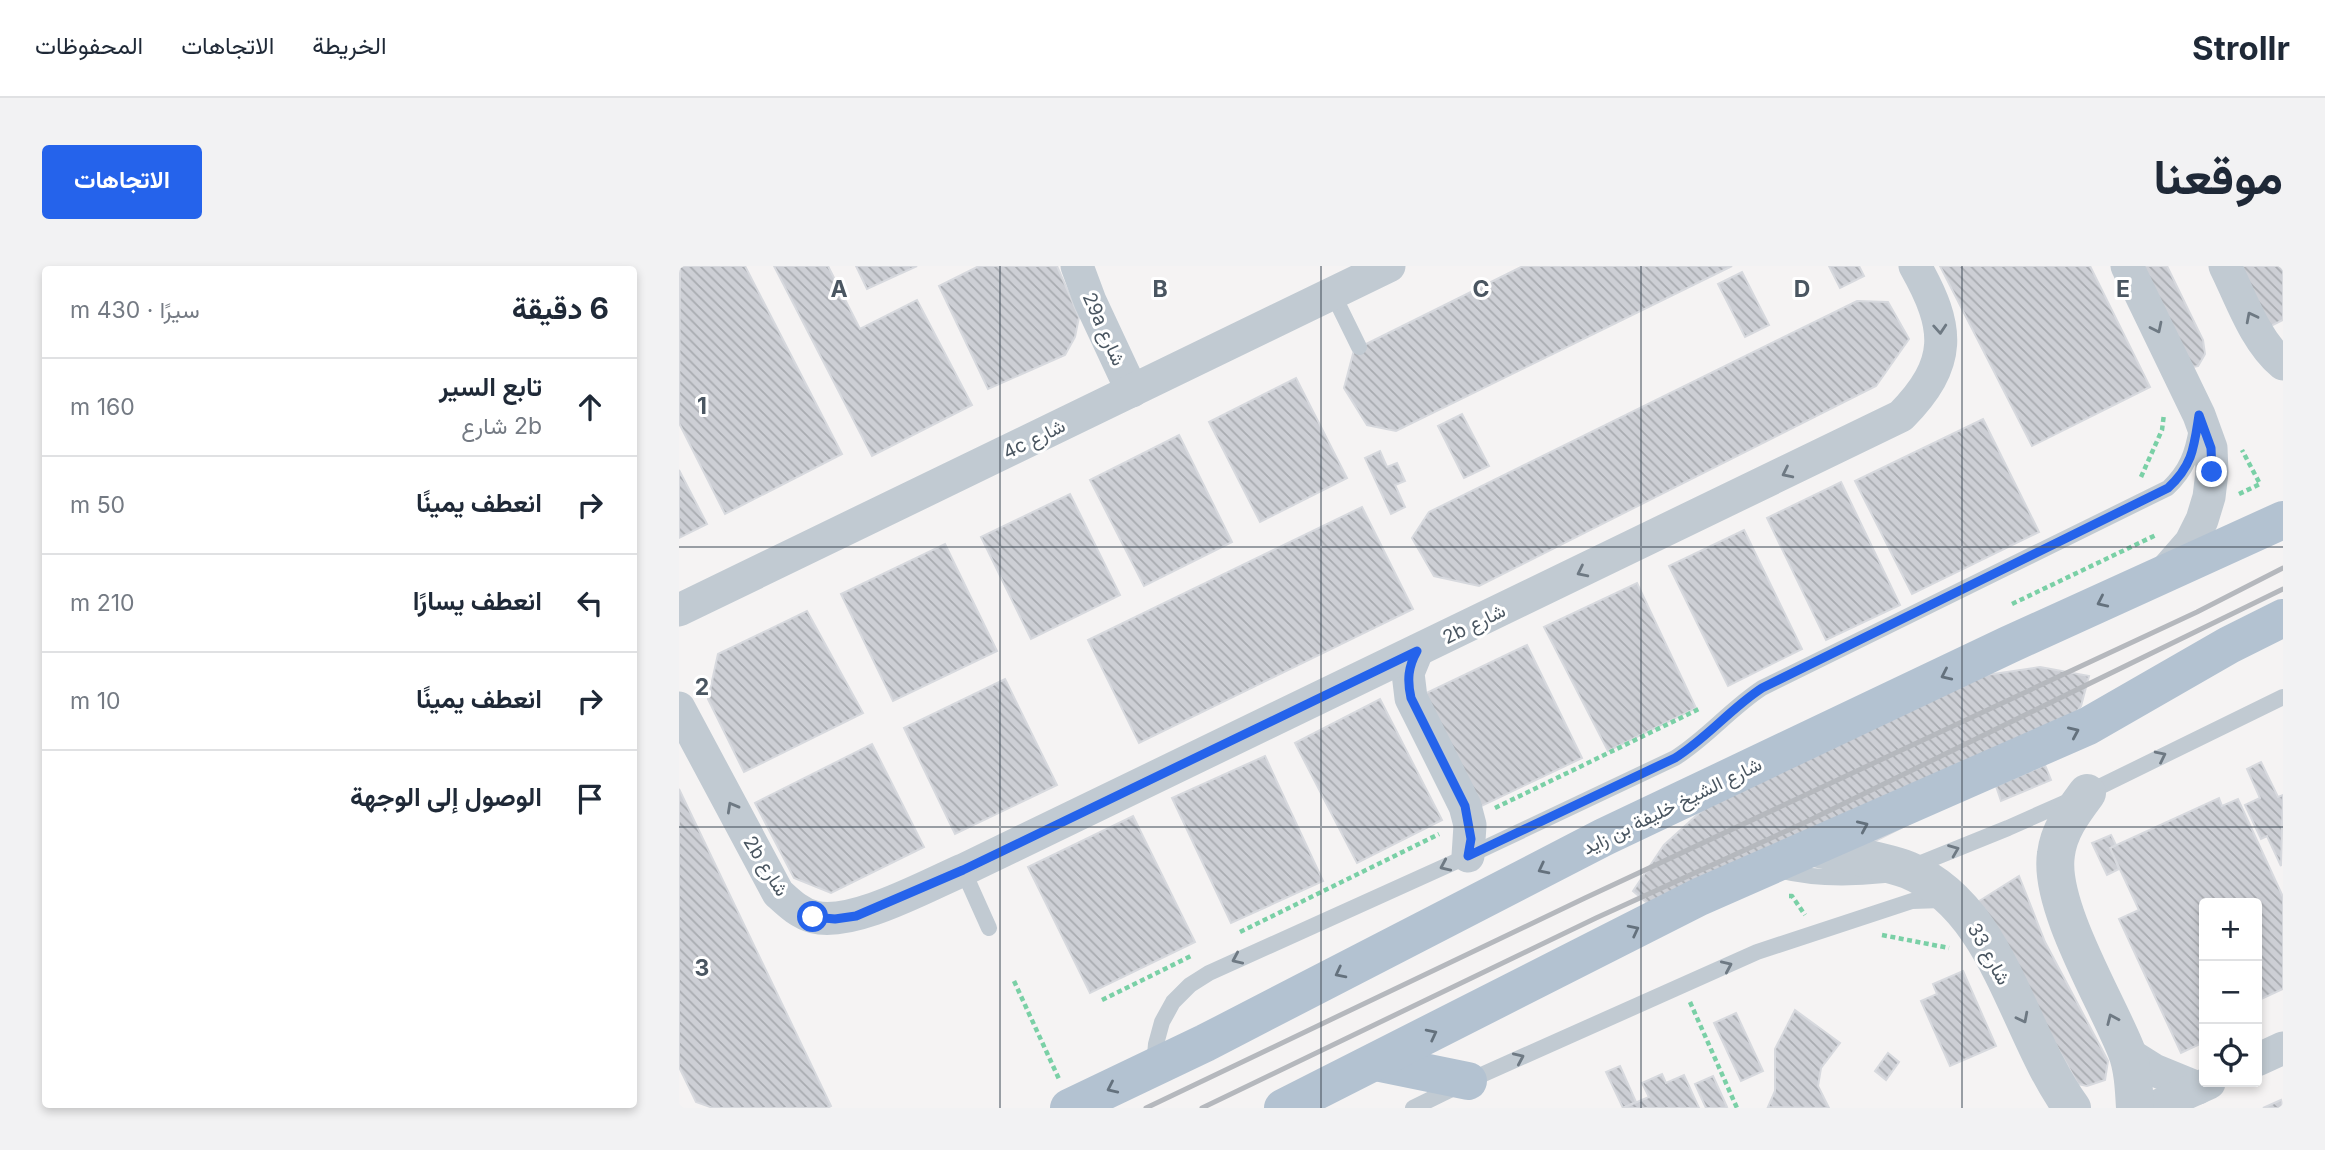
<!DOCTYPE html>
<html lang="ar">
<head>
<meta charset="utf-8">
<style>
  body { margin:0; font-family:Inter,Vazirmatn,sans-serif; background:#f2f2f3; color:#1f2937; direction:rtl }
  .controls { position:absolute; right:21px; bottom:21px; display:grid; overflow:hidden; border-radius:7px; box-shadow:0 4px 10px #0003 }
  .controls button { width:63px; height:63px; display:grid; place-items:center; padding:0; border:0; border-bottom:2px solid #e0e1e3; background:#fff; color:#1f2937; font:35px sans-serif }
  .stop { position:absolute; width:21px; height:21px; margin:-16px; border:5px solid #2563eb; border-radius:50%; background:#fff }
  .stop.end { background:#2563eb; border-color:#fff; box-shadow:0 2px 7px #0008 }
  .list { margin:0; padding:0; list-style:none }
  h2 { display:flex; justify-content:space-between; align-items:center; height:91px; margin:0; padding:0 28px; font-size:30px }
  h2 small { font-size:23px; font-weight:400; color:#747a83 }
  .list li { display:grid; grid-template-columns:46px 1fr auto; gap:21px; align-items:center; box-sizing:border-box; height:98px; padding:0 28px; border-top:2px solid #e0e1e3 }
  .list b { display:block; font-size:26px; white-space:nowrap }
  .list p { margin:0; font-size:23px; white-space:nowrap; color:#747a83 }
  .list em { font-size:23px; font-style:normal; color:#747a83 }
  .icon { flex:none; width:38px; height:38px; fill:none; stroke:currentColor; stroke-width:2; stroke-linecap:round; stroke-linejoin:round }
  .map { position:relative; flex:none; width:1604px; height:842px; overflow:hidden; direction:ltr; border-radius:7px }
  header { display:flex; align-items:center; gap:42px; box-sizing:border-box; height:98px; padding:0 35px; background:#fff; border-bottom:2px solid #e0e1e3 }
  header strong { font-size:33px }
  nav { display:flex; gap:38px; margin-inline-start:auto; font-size:24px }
  .intro { display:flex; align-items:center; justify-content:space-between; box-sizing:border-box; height:168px; padding:0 42px }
  h1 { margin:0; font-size:49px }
  .button { padding:18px 32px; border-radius:7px; background:#2563eb; color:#fff; font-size:24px; font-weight:700 }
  main { display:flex; gap:42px; padding:0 42px }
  aside { flex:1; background:#fff; border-radius:7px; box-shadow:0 4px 10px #0003 }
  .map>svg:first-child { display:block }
  .building { fill:url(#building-back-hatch); stroke:#d7d9de; stroke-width:2 }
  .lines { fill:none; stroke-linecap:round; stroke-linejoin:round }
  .path { stroke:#7ad0a6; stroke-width:4.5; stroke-dasharray:5 3.5; stroke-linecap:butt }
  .service { stroke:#c1cad2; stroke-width:16 }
  .minor { stroke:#c1cad2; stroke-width:33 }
  .tertiary { stroke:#c1cad2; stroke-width:38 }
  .primary { stroke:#b3c2d1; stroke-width:38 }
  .rail { stroke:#b5b8bd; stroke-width:5 }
  .oneway { stroke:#6e7983 }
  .oneway2 { stroke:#64717d }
  .route { stroke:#2563eb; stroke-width:9 }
  .grid { fill:none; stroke:#4a5661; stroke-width:2; stroke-opacity:0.55 }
  .labels { text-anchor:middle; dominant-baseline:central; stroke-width:6; stroke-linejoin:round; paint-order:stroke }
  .street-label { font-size:19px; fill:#4a5661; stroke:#fff }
  .grid-label { font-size:23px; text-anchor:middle; font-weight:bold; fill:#4a5661; stroke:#fff; stroke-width:6; stroke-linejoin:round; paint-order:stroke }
</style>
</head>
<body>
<header>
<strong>Strollr</strong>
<nav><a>الخريطة</a><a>الاتجاهات</a><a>المحفوظات</a></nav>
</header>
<div class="intro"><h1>موقعنا</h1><a class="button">الاتجاهات</a></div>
<main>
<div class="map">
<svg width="1604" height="842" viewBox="0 0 1604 842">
  <defs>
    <pattern id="building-back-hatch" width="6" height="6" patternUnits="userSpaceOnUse" patternTransform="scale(1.75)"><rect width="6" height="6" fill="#cdcfd5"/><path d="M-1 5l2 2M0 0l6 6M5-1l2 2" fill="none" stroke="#a8abb0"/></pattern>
  </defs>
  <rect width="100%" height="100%" fill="#f5f3f3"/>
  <g class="building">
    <polygon points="1,0 66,0 163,188 46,248 0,157"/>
    <polygon points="95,0 149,0 181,63 238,34 293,139 193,190"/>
    <polygon points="177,0 238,0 188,23"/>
    <polygon points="300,0 378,0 400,51 396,71 386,89 309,123 260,20"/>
    <polygon points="844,0 1053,0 717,165 688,159 665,122 675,84"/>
    <polygon points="1150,0 1180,0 1185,10 1161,22"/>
    <polygon points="1261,0 1411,0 1471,121 1353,180"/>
    <polygon points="1454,0 1488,0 1524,74 1526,88 1519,100 1514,101"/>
    <polygon points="1558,0 1604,0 1604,54 1588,62"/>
    <polygon points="1063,6 1090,59 1066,71 1039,18"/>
    <polygon points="1178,35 1209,36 1230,73 1197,120 800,320 755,310 733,272 750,246"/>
    <polygon points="617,112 668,212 581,256 530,156"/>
    <polygon points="783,148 810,200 785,212 759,160"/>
    <polygon points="1304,153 1360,266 1233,328 1176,215"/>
    <polygon points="500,169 553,276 465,320 411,214"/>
    <polygon points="701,185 708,201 718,197 726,215 716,219 726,241 712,248 686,192"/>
    <polygon points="0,204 28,258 0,272"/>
    <polygon points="1162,216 1221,339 1147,374 1088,252"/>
    <polygon points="391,228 441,329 352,373 302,271"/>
    <polygon points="683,241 734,343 460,477 409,374"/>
    <polygon points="1065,264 1123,383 1049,420 990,300"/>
    <polygon points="266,278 318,385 214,435 162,328"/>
    <polygon points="958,317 1017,442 929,485 865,361"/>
    <polygon points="128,345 184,447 65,506 29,433 39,388"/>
    <polygon points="848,379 903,492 792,545 737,432"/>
    <polygon points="1361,401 1410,410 1402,440 1371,482 1268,539 1194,576 969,638 954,625 985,579 1029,539 1253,417"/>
    <polygon points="326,413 378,519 276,568 225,462"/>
    <polygon points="701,433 763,554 678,597 616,477"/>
    <polygon points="193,478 245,581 152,627 115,612 76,537"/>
    <polygon points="586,490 644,615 552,657 493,532"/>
    <polygon points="1582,496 1599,531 1604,529 1602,600 1588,570 1582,573 1566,539 1581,532 1568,503"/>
    <polygon points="1366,499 1372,514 1322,535 1317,520"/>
    <polygon points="0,523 152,840 148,842 34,842 17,836 0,801"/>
    <polygon points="1540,532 1543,540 1559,533 1604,631 1604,723 1578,735 1578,637 1525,637 1525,776 1502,787 1440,653 1460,644 1431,582"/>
    <polygon points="454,550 516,676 411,727 349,601"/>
    <polygon points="1432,569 1437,579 1431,582 1440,603 1428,609 1413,577"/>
    <polygon points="1340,610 1366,676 1429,795 1426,814 1408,820 1399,818 1297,637"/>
    <polygon points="1284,705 1317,780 1271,800 1242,735 1258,728 1254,718"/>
    <polygon points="1116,744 1161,777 1142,802 1139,820 1150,842 1089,841 1096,825 1096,783"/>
    <polygon points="1057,747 1084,805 1062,815 1035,757"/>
    <polygon points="1209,787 1220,796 1207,814 1196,805"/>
    <polygon points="941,800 957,836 944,842 927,806"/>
    <polygon points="983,808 987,817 1005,809 1020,842 944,842 970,831 963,817"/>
    <polygon points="1034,810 1048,841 1045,842 1027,842 1016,818"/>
    <polygon points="1602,834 1604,842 1584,842"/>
  </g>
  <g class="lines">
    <g class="path">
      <polyline points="1462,211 1483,164 1485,148"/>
      <polyline points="1560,228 1581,218 1563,184"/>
      <polyline points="1333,338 1477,269"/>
      <polyline points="816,542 1022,442"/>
      <polyline points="1110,630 1113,630 1126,649"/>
      <polyline points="561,666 760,568"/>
      <polyline points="1203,669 1270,682"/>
      <polyline points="335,715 380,813"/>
      <polyline points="423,734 512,690"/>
      <polyline points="1011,736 1058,842"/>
    </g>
    <g class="service">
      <polyline points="654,28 680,81"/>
      <polyline points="1230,602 1329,562 1408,527 1604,431"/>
      <polyline points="284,604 310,662"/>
      <path d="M1099,604C1134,613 1169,613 1205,609"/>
      <path d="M475,801L477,778L483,756L494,736L511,719L530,707L789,590L996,492C1028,472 1051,443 1083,422L1489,222C1508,204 1514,187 1518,162"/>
      <polyline points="734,842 789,815 1078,686 1233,635 1263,634"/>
    </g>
    <g class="minor">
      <polyline points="398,0 411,35 453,125"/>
      <polyline points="1448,0 1520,149 1532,182 1533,206 1530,231 1523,254 1512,276 1485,307"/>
      <path d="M1546,0C1562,32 1576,75 1604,98"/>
      <polyline points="0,344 710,0"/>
      <polyline points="738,385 729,407 732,432 786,540 791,559 789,590"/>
      <path d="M0,442L99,627C110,637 120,647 135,651C173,661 247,620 284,604L1222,150C1274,97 1271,62 1236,0"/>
      <polyline points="1448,787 1475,804 1519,822"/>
      <polyline points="1578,794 1604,782"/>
      <polyline points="1474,842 1530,817"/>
    </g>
    <g class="tertiary">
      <path d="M1408,527C1394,546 1380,564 1377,588C1369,639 1427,734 1447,784C1454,801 1455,823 1456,842"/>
      <path d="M1135,582C1164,588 1202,594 1229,604C1321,642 1338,768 1393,842"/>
    </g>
    <g class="primary">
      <polyline points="696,796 789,815"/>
      <polyline points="390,842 526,777 925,571 1329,379 1604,254"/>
      <polyline points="604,842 1020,631 1409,460 1550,379 1604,352"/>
    </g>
    <g class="rail">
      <polyline points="467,842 906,632 1518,346 1604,302"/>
      <polyline points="523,842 917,652 1127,556 1604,323"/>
    </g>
  </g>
  <defs><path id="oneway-chevron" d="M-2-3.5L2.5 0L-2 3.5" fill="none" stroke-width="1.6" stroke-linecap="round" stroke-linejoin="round" transform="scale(1.75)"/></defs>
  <g class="oneway">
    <use href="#oneway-chevron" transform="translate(1572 51) rotate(-117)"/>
    <use href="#oneway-chevron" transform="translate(1478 62) rotate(64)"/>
    <use href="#oneway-chevron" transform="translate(1261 63) rotate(86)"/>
    <use href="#oneway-chevron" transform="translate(1108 207) rotate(154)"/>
    <use href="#oneway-chevron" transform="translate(903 306) rotate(154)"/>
    <use href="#oneway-chevron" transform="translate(1482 490) rotate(-26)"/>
    <use href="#oneway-chevron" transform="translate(53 541) rotate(-119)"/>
    <use href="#oneway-chevron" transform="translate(1275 584) rotate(-22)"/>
    <use href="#oneway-chevron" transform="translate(766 600) rotate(156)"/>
    <use href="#oneway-chevron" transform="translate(558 693) rotate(156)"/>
    <use href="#oneway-chevron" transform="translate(1048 700) rotate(-24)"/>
    <use href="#oneway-chevron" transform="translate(1344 752) rotate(63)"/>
    <use href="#oneway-chevron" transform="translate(1433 753) rotate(-114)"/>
    <use href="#oneway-chevron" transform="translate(840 792) rotate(-24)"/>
  </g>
  <g class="oneway2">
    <use href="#oneway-chevron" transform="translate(1423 336) rotate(155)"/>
    <use href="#oneway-chevron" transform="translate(1267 409) rotate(155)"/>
    <use href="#oneway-chevron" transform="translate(1395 466) rotate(-24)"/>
    <use href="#oneway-chevron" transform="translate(1184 560) rotate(-24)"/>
    <use href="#oneway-chevron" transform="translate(864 603) rotate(153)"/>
    <use href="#oneway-chevron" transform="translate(955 664) rotate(-27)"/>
    <use href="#oneway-chevron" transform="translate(661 707) rotate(153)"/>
    <use href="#oneway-chevron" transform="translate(753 768) rotate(-27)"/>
    <use href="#oneway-chevron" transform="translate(433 822) rotate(155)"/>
  </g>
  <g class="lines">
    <path class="route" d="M134,651L156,653L177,650L284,604L738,385C729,401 728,414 732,432L786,540L792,573L789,590L996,492C1028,472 1051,443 1083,422L1489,222C1514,199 1515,181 1520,149L1532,182L1533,206"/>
  </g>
  <path class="grid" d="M321,0V842M642,0V842M962,0V842M1283,0V842M0,281H1604M0,561H1604"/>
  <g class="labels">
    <g class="street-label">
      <text transform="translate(425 63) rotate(66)">29a شارع</text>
      <text transform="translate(355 173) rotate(-26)">4c شارع</text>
      <text transform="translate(795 358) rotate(-26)">2b شارع</text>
      <text transform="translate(993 540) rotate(-26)">شارع الشيخ خليفة بن زايد</text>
      <text transform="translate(87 600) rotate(58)">2b شارع</text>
      <text transform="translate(1310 688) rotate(61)">شارع 33</text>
    </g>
  </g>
  <g class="grid-label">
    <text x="160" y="31">A</text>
    <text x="481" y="31">B</text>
    <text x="802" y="31">C</text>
    <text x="1123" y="31">D</text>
    <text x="1444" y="31">E</text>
    <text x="23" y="148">1</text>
    <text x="23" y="429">2</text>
    <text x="23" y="710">3</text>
  </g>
</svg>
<div class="controls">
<button>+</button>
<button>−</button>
<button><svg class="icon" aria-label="locate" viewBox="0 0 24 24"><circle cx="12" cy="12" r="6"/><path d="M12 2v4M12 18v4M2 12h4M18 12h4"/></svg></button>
</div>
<div class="stop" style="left:134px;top:651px"></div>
<div class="stop end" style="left:1533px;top:206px"></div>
</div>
<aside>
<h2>6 دقيقة<small>سيرًا · 430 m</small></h2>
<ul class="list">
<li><svg class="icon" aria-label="ahead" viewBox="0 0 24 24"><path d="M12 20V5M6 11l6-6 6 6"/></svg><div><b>تابع السير</b><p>2b شارع</p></div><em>160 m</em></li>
<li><svg class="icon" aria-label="right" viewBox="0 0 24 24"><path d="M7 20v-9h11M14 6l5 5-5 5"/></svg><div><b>انعطف يمينًا</b></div><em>50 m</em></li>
<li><svg class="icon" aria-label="left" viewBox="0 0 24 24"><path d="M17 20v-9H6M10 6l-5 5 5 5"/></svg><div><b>انعطف يسارًا</b></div><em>210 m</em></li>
<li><svg class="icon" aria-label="right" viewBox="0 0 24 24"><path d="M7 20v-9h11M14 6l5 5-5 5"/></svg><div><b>انعطف يمينًا</b></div><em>10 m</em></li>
<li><svg class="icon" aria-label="arrive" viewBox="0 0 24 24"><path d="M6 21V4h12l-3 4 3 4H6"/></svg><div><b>الوصول إلى الوجهة</b></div></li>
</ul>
</aside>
</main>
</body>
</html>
